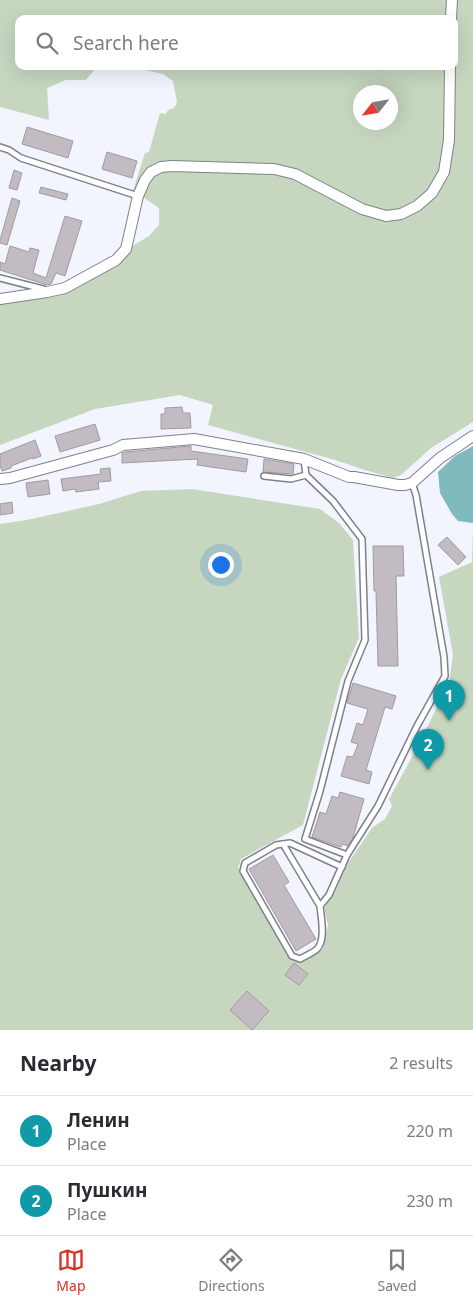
<!DOCTYPE html>
<html lang="en">
<head>
<meta charset="utf-8">
<style>
  body { margin:0; font-family:"Noto Sans",sans-serif; background:#f7f7f7; color:#2b2b33 }
  .compass { position:absolute; left:353px; top:85px; width:45px; height:45px; border-radius:50%; background:#fff; box-shadow:0 5px 20px #0002; rotate:239deg }
  .you { position:absolute; left:220px; top:564px; width:18px; height:18px; margin:-12px; border:4px solid #fff; border-radius:50%; background:#1a73e8; box-shadow:0 0 0 8px #1a73e833 }
  .badge { display:grid; place-items:center; width:32px; height:32px; border-radius:50%; background:#d93025; color:#fff; font-size:16px; font-weight:700 }
  .pin { position:absolute; translate:-50% -41px; filter:drop-shadow(0 1px 2px #0008) }
  .pin::after { content:''; position:absolute; top:26px; width:18px; height:15px; background:inherit; clip-path:polygon(0 0,100% 0,50% 100%) }
  .list { margin:0; padding:0; list-style:none }
  h2 { display:flex; justify-content:space-between; align-items:center; height:65px; margin:0; padding:0 20px; font-size:21px }
  h2 small { font-size:16px; font-weight:400; color:#7c7c81 }
  .list li { display:grid; grid-template-columns:32px 1fr auto; gap:15px; align-items:center; box-sizing:border-box; height:70px; padding:0 20px; border-top:1px solid #e1e1e2 }
  .list b { display:block; font-size:19px; white-space:nowrap }
  .list p { margin:0; font-size:16px; white-space:nowrap; color:#7c7c81 }
  .list em { font-size:16px; font-style:normal; color:#7c7c81 }
  .icon { flex:none; width:28px; height:28px; fill:none; stroke:currentColor; stroke-width:2; stroke-linecap:round; stroke-linejoin:round }
  .map { position:relative; flex:none; width:473px; height:1030px; overflow:hidden }
  .search { position:absolute; background:#fff; box-shadow:0 5px 20px #0002; left:15px; right:15px; top:15px; height:55px; display:flex; align-items:center; gap:12px; box-sizing:border-box; padding:0 18px; border-radius:10px; color:#7c7c81; font-size:19px }
  .sheet { height:205px; background:#fff }
  nav { display:flex; justify-content:space-around; align-items:center; box-sizing:border-box; height:70px; border-top:1px solid #e1e1e2; background:#fff; font-size:14px; color:#7c7c81 }
  nav a { display:grid; justify-items:center; gap:2px }
  nav .on { color:#d93025 }
  .map>svg:first-child { display:block }
  .green { fill:#c6d6bf; fill-rule:evenodd }
  .water { fill:#80babc }
  .building { fill:#c2bbc2; stroke:#a19aa1 }
  .lines { fill:none; stroke-linecap:round; stroke-linejoin:round }
  .service-casing { stroke:#7f818a; stroke-width:8 }
  .minor-casing { stroke:#7f818a; stroke-width:12 }
  .service { stroke:#fff; stroke-width:5 }
  .minor { stroke:#fff; stroke-width:10 }
</style>
</head>
<body>
<div class="map">
<svg width="473" height="1030" viewBox="0 0 473 1030">
  <rect width="100%" height="100%" fill="#f2f5fe"/>
  <g class="green">
    <path d="M0,0H473V422L431,448L401,475L393,478L365,470L335,460L208,425L213,405L180,395L95,409L0,445V303L65,292L118,262L134,245L149,236L159,225V208L144,198L131,197L145,153L149,152L160,113L166,114L168,110L174,108L177,102L173,81L163,74L127,66H454V19H19V66H101L96,68L86,80H66L47,88L49,120L0,107ZM360,92H390V122H360Z"/>
    <polygon points="192,489 320,509 339,523 353,540 359,638 341,679 303,825 241,859 238,868 290,956 301,962 323,949 328,925 324,908 334,894 348,863 372,828 385,819 392,806 389,799 419,744 449,682 453,655 439,577 472,562 473,530 473,1030 0,1030 0,524 27,520 99,504 141,491"/>
  </g>
  <polygon class="water" points="473,446 473,523 458,521 452,514 440,493 438,472 455,456"/>
  <g class="building">
    <polygon points="27,127 73,141 68,158 22,144"/>
    <polygon points="107,152 137,161 132,178 102,169"/>
    <polygon points="14,170 22,173 17,190 9,188"/>
    <polygon points="41,187 68,194 66,200 39,193"/>
    <polygon points="12,198 20,201 7,245 0,243 0,240"/>
    <polygon points="65,216 82,221 65,276 56,273 51,284 45,285 44,284 0,270 0,262 5,264 10,246 29,252 30,248 39,250 33,273 46,278"/>
    <polygon points="182,407 183,413 190,413 191,428 161,429 161,414 165,414 165,408"/>
    <polygon points="95,424 100,440 60,452 55,436"/>
    <polygon points="35,440 41,456 33,459 32,458 11,466 11,468 2,471 0,465 0,454"/>
    <polygon points="191,446 191,451 248,459 246,472 197,465 198,459 122,463 122,453 125,452"/>
    <polygon points="264,459 294,464 293,474 263,472"/>
    <polygon points="110,468 111,481 98,482 99,489 76,492 75,489 63,491 61,479 101,474 100,469"/>
    <polygon points="48,480 50,494 28,497 26,483"/>
    <polygon points="12,502 13,513 0,515 0,504"/>
    <polygon points="447,537 466,557 458,565 438,545"/>
    <polygon points="373,546 403,546 404,576 396,576 398,666 378,666 376,591 374,591"/>
    <polygon points="353,683 396,696 392,709 385,707 366,770 372,772 369,784 341,776 347,756 353,757 358,744 351,742 357,723 363,725 368,709 347,703"/>
    <polygon points="340,792 364,799 353,838 348,846 342,844 341,847 312,837 320,812 326,814 332,796 338,798"/>
    <polygon points="273,855 289,882 284,885 316,939 296,951 249,869"/>
    <polygon points="294,963 308,974 299,985 285,975"/>
    <polygon points="247,991 269,1011 252,1030 230,1010"/>
  </g>
  <g class="lines">
    <g class="service-casing">
      <g id="service">
        <polyline points="0,147 9,150 21,158 138,196"/>
        <polyline points="0,278 43,289 45,290"/>
        <polyline points="304,459 306,475"/>
        <polyline points="264,476 291,479 306,475 333,501 362,539 365,640 348,681 320,791 305,839 347,855"/>
        <polyline points="283,844 290,843 342,867"/>
        <path d="M320,906L283,844L276,845L245,863L243,871L292,956L300,959C305,956 313,953 317,949C326,940 321,917 320,906L329,895L347,855L378,806L417,726L445,676L444,657L416,495L412,483"/>
      </g>
    </g>
    <g class="minor-casing">
      <g id="minor">
        <polyline points="451,19 452,0"/>
        <polyline points="0,299 47,292 65,288 116,260 126,249 138,196 145,180 151,172 161,167 172,166 274,169 295,174 362,209 386,216 401,214 417,206 432,193 444,172 449,140 450,66"/>
        <polyline points="0,479 10,478 113,450 123,445 194,439 304,459 349,477 354,477 398,485 405,485 412,483 440,458 473,436"/>
      </g>
    </g>
    <use href="#service" class="service"/>
    <use href="#minor" class="minor"/>
  </g>
</svg>
<svg class="compass" viewBox="-18 -18 36 36"><path d="M0-13l5 13h-10z" fill="#e53935"/><path d="M0 13l5-13h-10z" fill="#7c7c81"/></svg>
<div class="you"></div>
<div class="pin badge" style="left:449px;top:721px;background:#0f9aa8">1</div>
<div class="pin badge" style="left:428px;top:770px;background:#0f9aa8">2</div>
<div class="search"><svg class="icon" aria-label="search" viewBox="0 0 24 24"><circle cx="10" cy="10" r="6"/><path d="M15 15l6 6"/></svg>Search here</div>
</div>
<section class="sheet">
<h2>Nearby<small>2 results</small></h2>
<ul class="list">
<li><span class="badge" style="background:#0f9aa8">1</span><div><b>Ленин</b><p>Place</p></div><em>220 m</em></li>
<li><span class="badge" style="background:#0f9aa8">2</span><div><b>Пушкин</b><p>Place</p></div><em>230 m</em></li>
</ul>
</section>
<nav>
<a class="on"><svg class="icon" aria-label="map" viewBox="0 0 24 24"><path d="M3 6l6-2 6 2 6-2v14l-6 2-6-2-6 2zM9 4v14M15 6v14"/></svg>Map</a>
<a><svg class="icon" aria-label="directions" viewBox="0 0 24 24"><path d="M12 3l9 9-9 9-9-9zM9 14v-3h6M13 9l2 2-2 2"/></svg>Directions</a>
<a><svg class="icon" aria-label="saved" viewBox="0 0 24 24"><path d="M7 4h10v16l-5-4-5 4z"/></svg>Saved</a>
</nav>
</body>
</html>
